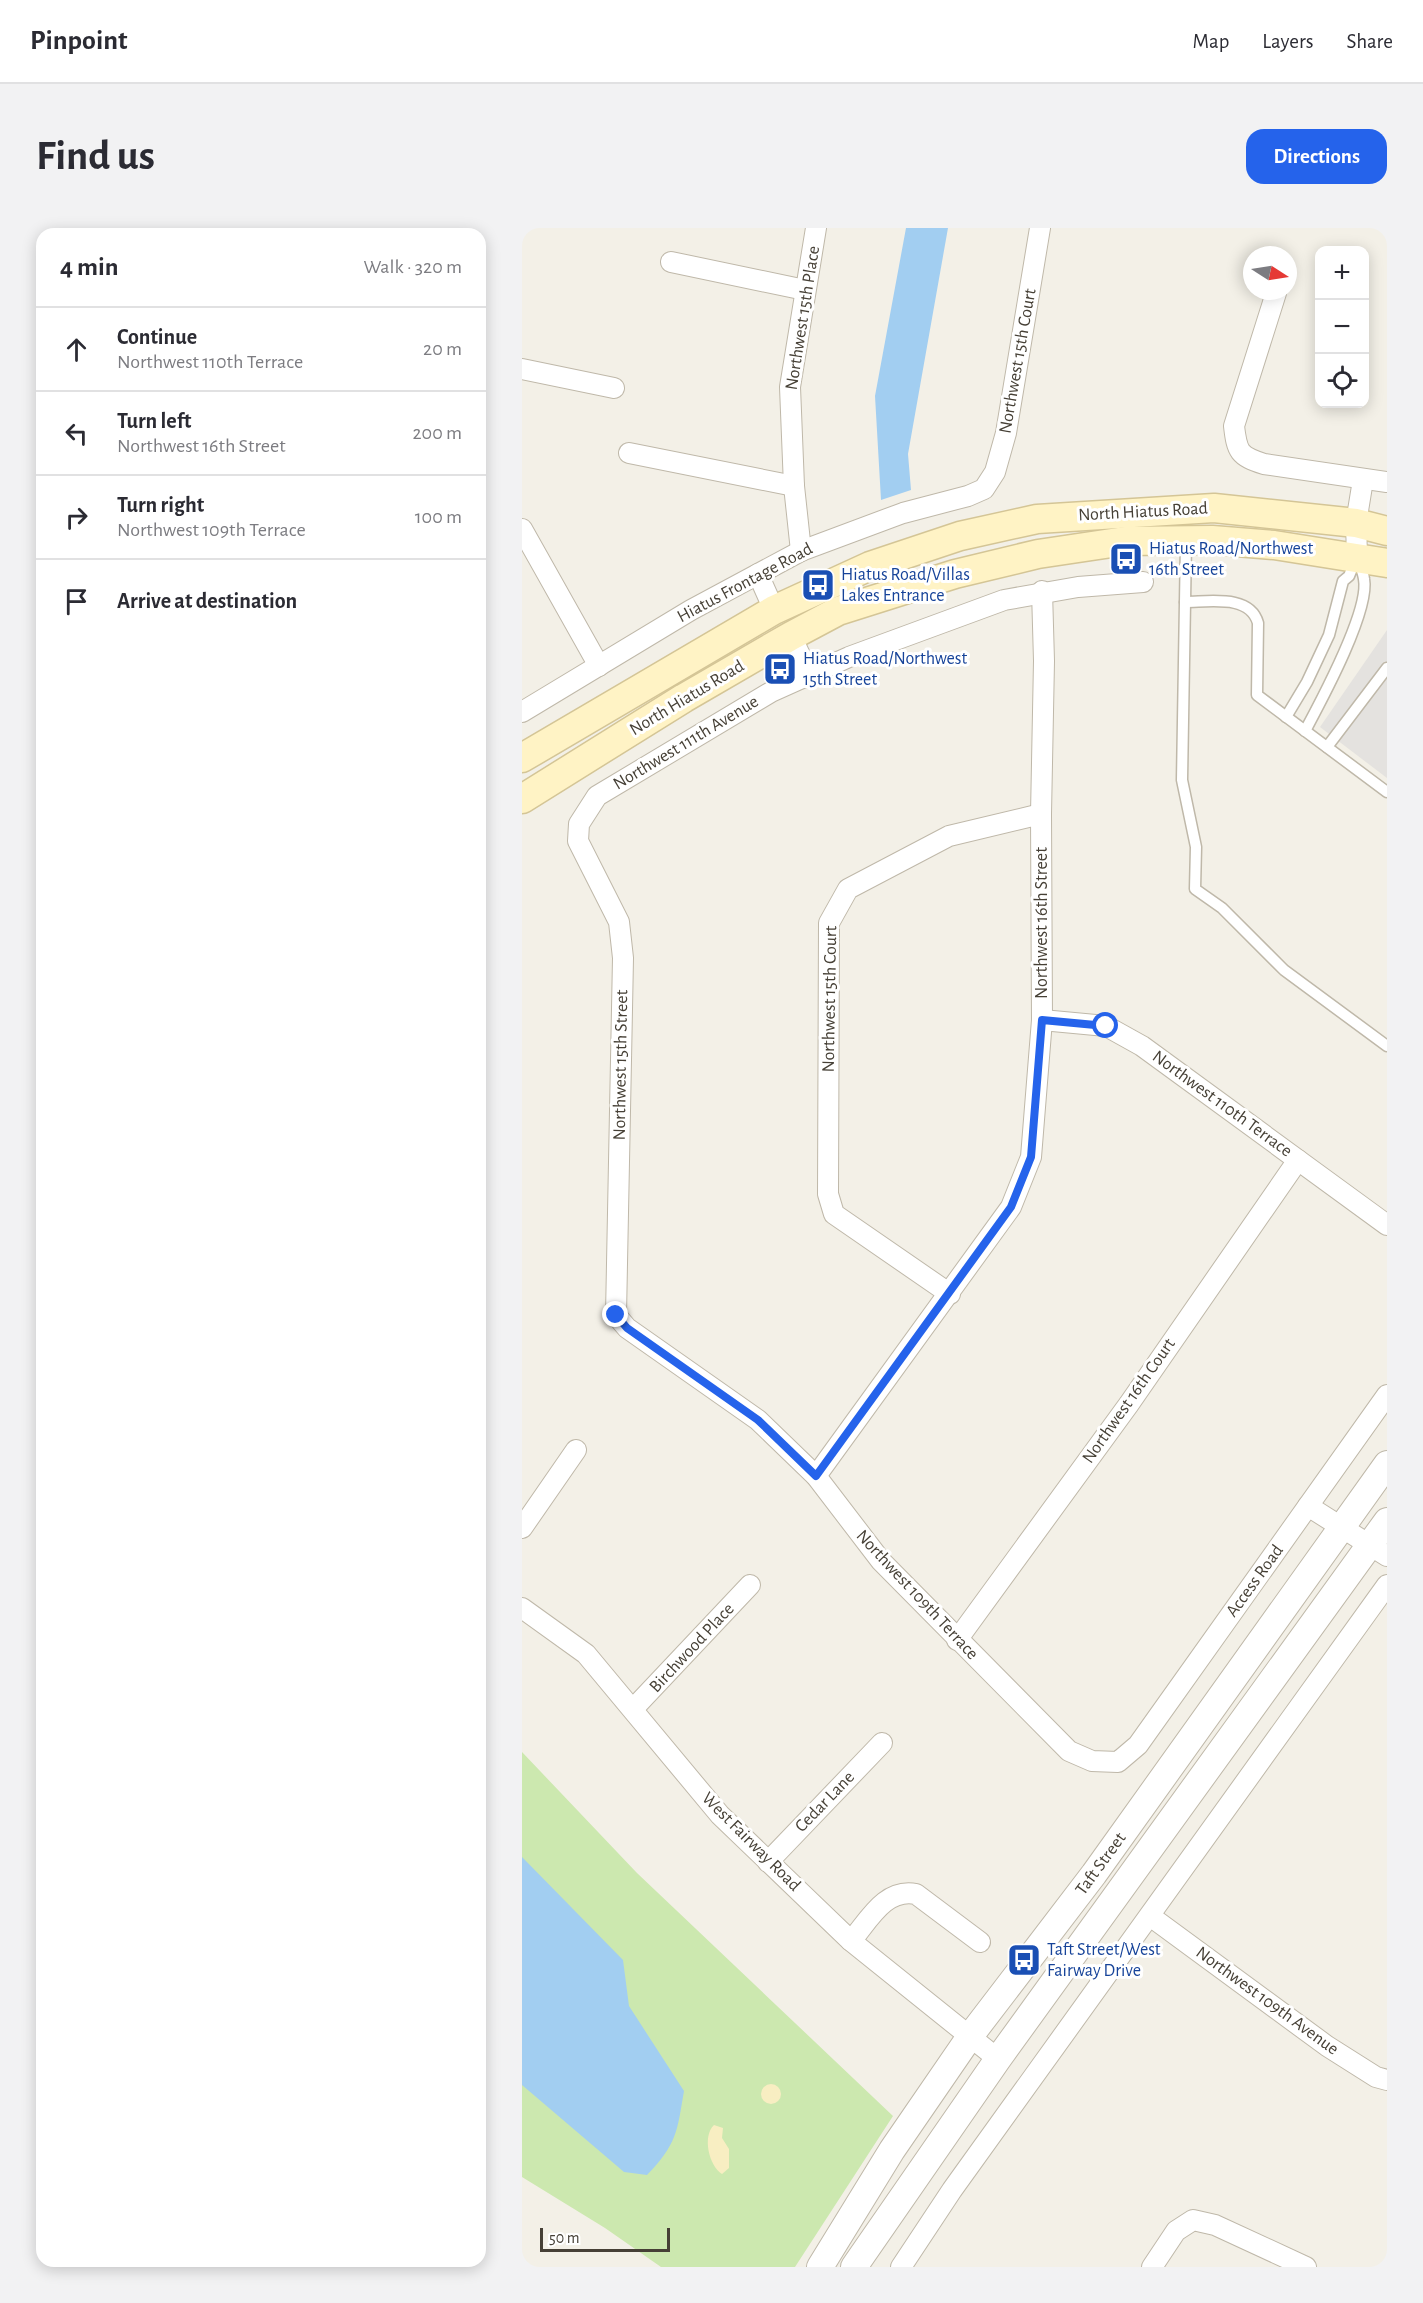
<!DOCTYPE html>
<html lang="en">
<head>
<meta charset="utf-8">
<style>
  body { margin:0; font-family:"Alegreya Sans",sans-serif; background:#f2f2f3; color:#2b2b33 }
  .controls { position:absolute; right:18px; top:18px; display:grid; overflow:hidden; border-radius:12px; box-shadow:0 3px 15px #0003 }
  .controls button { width:54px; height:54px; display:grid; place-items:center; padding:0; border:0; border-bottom:2px solid #e1e1e2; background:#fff; color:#2b2b33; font:30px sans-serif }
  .compass { position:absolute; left:721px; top:18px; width:54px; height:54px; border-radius:50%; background:#fff; box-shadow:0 3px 15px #0003; rotate:102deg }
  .scale { position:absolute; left:18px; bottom:15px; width:130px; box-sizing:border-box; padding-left:6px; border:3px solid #464036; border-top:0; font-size:16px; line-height:21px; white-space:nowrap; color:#464036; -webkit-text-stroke:4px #fff; paint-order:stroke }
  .stop { position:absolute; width:18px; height:18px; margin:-14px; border:4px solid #2563eb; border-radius:50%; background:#fff }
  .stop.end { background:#2563eb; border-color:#fff; box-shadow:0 2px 6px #0008 }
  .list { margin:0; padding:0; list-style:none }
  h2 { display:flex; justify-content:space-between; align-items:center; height:78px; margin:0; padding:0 24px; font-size:26px }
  h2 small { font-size:20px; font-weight:400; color:#7c7c81 }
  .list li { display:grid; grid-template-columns:39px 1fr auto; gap:18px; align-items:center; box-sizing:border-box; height:84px; padding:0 24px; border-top:2px solid #e1e1e2 }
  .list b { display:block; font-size:22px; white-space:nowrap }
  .list p { margin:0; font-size:20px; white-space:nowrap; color:#7c7c81 }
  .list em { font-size:20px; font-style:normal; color:#7c7c81 }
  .icon { flex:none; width:33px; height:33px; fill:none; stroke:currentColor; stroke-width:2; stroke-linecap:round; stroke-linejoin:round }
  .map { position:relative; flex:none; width:865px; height:2039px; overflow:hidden; border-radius:18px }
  header { display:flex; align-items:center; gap:36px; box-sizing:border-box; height:84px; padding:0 30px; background:#fff; border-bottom:2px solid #e1e1e2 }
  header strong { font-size:28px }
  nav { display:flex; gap:33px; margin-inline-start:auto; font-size:21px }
  .intro { display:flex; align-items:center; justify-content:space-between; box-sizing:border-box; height:144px; padding:0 36px }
  h1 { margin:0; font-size:42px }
  .button { padding:15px 27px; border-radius:18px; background:#2563eb; color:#fff; font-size:21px; font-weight:700 }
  main { display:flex; gap:36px; padding:0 36px }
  aside { flex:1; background:#fff; border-radius:18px; box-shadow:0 3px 15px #0003 }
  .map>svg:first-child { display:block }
  .green { fill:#cce8af }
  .sand { fill:#f8eec2 }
  .parking { fill:#e4e2df }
  .water { fill:#a2cef1 }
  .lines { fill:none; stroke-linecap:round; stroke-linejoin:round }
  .service-casing { stroke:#bfb8a9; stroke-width:13 }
  .minor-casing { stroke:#bfb8a9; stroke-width:22 }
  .tertiary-casing { stroke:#bfb8a9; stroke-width:28 }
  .secondary-casing { stroke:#d4c596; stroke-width:31 }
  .service { stroke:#fff; stroke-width:10 }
  .minor { stroke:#fff; stroke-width:20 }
  .tertiary { stroke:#fff; stroke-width:26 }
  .secondary { stroke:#fff3c5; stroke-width:28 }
  .route { stroke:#2563eb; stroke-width:8 }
  .labels { text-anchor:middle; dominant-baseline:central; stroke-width:6; stroke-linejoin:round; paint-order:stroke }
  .street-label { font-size:18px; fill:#464036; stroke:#fff }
  .transit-label { font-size:18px; fill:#164399; stroke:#fff; text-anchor:start }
</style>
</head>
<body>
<header>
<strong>Pinpoint</strong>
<nav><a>Map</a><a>Layers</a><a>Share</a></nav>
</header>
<div class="intro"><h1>Find us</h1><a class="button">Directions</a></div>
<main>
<aside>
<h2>4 min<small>Walk · 320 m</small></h2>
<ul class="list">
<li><svg class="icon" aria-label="ahead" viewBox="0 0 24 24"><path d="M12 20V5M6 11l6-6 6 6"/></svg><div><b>Continue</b><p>Northwest 110th Terrace</p></div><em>20 m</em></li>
<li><svg class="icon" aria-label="left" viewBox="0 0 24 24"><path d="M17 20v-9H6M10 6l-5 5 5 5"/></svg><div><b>Turn left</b><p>Northwest 16th Street</p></div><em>200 m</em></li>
<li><svg class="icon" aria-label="right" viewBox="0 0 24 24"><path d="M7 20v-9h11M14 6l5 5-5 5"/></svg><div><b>Turn right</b><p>Northwest 109th Terrace</p></div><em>100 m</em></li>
<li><svg class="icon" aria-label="arrive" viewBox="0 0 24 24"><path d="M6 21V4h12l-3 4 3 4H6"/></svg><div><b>Arrive at destination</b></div></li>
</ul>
</aside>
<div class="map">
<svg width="865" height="2039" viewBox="0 0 865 2039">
  <rect width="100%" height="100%" fill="#f3f0e7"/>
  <polygon class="green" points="0,1524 115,1645 371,1888 273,2039 139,2039 83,2000 0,1949"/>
  <g class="sand">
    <circle cx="249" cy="1866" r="10"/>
    <path d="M192,1897L201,1900L200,1910L207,1921V1940L200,1946C187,1938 180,1908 192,1897Z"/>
  </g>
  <polygon class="parking" points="865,402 865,550 798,499"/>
  <g class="water">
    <polygon points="384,0 426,0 386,226 389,262 359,272 353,168"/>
    <path d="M0,1629L101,1732L107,1778L162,1863C155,1904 155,1916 125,1947L102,1944L0,1857Z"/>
  </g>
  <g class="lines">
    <g class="service-casing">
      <g id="service">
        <path d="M664,314L663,374C687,374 728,366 736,395L735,467L865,564"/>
        <polyline points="663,374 660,552 674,619 673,661 700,680 762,742 865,818"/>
        <path d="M764,489L785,454L807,407L821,353L827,348L835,328C837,335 841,343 842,351C848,383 799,473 783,503"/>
        <polyline points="805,519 865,440"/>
      </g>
    </g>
    <g class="minor-casing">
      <g id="minor">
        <polyline points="149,34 283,62"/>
        <path d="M754,65L712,198C715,224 717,228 742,236L865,254"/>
        <polyline points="0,141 92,160"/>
        <polyline points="107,225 272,258"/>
        <polyline points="0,301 77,438"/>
        <polyline points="279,323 272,258 268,159 294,0"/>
        <polyline points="835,328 834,295 841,252"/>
        <polyline points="236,346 252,382"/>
        <polyline points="621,354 556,359 482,372 327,429 249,464 75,568 57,596 56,613 97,694 101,730 94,1087 105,1100 236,1192 294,1248 359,1333 547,1523 570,1533 596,1534 616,1517 865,1167"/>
        <polyline points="269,408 287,446"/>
        <polyline points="0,484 169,382 279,323 381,285 446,268 462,261 473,244 484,205 518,0"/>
        <polyline points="520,792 584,798 620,818 865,997"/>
        <polyline points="428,1066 312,986 306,966 307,695 326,661 427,608 519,586"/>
        <polyline points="294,1248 489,979 509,929 520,792 519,586 522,433 520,363"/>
        <polyline points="786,1278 865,1328"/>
        <polyline points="0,1300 54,1222"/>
        <polyline points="0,1380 64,1426 198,1587 329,1713 476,1831"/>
        <polyline points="435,1412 607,1176 776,932"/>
        <polyline points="111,1481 228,1357"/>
        <polyline points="246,1634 360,1515"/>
        <polyline points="628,1688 805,1818 854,1849 865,1852"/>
        <path d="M329,1713C347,1692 363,1660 394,1666L458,1714"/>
        <polyline points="379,2039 430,1962 865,1357"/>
        <polyline points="630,2039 654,2003 671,1992 693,1997 784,2039"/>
      </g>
    </g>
    <g class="tertiary-casing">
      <g id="tertiary">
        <polyline points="298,2039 370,1922 449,1807 572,1646 865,1236"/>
        <polyline points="332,2039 476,1831 865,1293"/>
      </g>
    </g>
    <g class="secondary-casing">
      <g id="secondary">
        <polyline points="0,530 252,382 348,338 438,308 515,291 692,280 834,295 865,303"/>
        <polyline points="0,571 162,470 269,408 316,383 433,346 516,326 603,313 690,312 752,317 865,335"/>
      </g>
    </g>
    <use href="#service" class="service"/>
    <use href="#minor" class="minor"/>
    <use href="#tertiary" class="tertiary"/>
    <use href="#secondary" class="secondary"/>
  </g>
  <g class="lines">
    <polyline class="route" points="94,1087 105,1100 236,1192 294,1248 489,979 509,929 520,792 584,798"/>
  </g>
  <defs>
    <g id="bus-square" transform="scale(1.725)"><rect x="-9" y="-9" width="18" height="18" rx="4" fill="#1a4fb4" stroke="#fff"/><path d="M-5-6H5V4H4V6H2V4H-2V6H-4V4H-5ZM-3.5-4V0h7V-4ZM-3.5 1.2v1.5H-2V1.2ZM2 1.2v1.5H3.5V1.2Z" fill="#fff"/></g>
  </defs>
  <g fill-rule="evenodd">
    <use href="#bus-square" x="604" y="331"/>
    <use href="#bus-square" x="296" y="357"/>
    <use href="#bus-square" x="258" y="441"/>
    <use href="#bus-square" x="502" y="1732"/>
  </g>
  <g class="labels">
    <g class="street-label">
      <text transform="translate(281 90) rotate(-81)">Northwest 15th Place</text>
      <text transform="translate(496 133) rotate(-80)">Northwest 15th Court</text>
      <text transform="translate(621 284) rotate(-3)">North Hiatus Road</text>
      <text transform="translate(223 355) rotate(-28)">Hiatus Frontage Road</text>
      <text transform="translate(165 470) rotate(-31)">North Hiatus Road</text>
      <text transform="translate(164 515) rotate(-31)">Northwest 111th Avenue</text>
      <text transform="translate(520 695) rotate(-90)">Northwest 16th Street</text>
      <text transform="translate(308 771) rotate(-89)">Northwest 15th Court</text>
      <text transform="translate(99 837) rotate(-89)">Northwest 15th Street</text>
      <text transform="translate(700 876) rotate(36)">Northwest 110th Terrace</text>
      <text transform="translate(607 1173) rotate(-55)">Northwest 16th Court</text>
      <text transform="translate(733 1353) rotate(-54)">Access Road</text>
      <text transform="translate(395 1367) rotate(47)">Northwest 109th Terrace</text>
      <text transform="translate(170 1420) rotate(-47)">Birchwood Place</text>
      <text transform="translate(303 1574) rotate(-46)">Cedar Lane</text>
      <text transform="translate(229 1614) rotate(45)">West Fairway Road</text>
      <text transform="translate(579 1636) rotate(-54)">Taft Street</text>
      <text transform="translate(745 1773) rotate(36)">Northwest 109th Avenue</text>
    </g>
    <g class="transit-label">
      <text x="627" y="321">Hiatus Road/Northwest<tspan x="627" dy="21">16th Street</tspan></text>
      <text x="319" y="347">Hiatus Road/Villas<tspan x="319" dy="21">Lakes Entrance</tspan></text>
      <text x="281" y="431">Hiatus Road/Northwest<tspan x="281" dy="21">15th Street</tspan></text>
      <text x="525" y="1722">Taft Street/West<tspan x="525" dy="21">Fairway Drive</tspan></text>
    </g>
  </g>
</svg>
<div class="controls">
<button>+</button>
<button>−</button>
<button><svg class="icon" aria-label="locate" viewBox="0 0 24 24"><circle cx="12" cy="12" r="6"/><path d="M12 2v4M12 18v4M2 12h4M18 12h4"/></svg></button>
</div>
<svg class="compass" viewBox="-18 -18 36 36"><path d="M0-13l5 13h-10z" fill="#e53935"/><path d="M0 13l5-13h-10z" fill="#7c7c81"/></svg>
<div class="scale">50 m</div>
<div class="stop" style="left:584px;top:798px"></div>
<div class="stop end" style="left:94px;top:1087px"></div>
</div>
</main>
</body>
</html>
